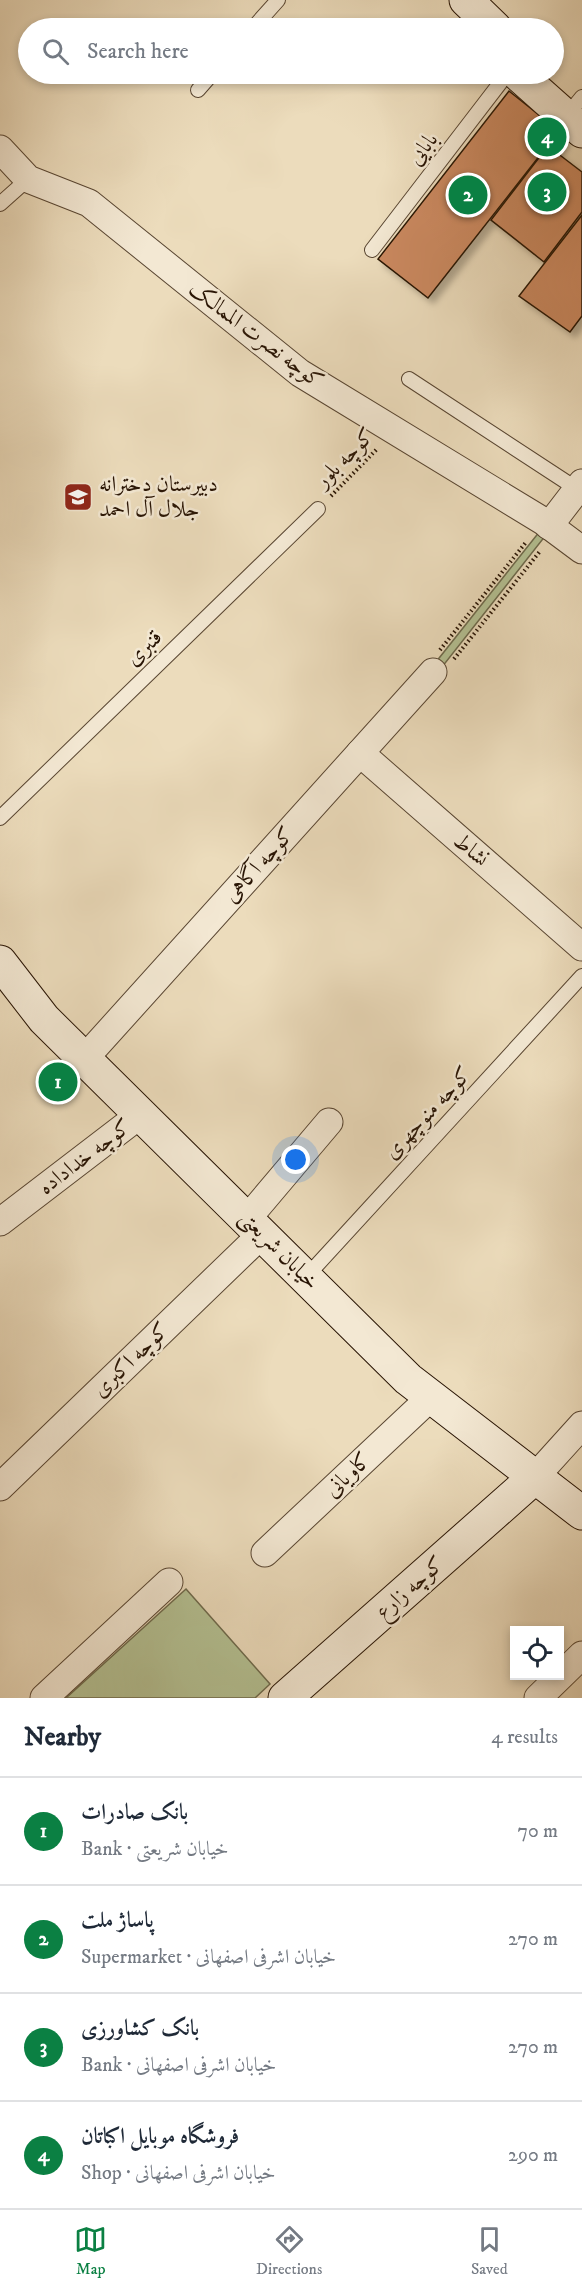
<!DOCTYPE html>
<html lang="en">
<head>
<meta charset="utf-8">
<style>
  body { margin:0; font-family:"IM FELL DW Pica",Amiri,serif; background:#f2f2f3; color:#1f2937 }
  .controls { position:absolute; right:18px; bottom:18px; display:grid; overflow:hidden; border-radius:0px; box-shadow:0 3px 9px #0003 }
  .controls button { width:54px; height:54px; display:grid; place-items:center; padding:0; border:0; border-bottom:2px solid #e0e1e3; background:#fff; color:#1f2937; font:30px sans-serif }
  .you { position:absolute; left:296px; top:1160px; width:21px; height:21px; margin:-15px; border:4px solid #fff; border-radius:50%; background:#1a73e8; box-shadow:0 0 0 9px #1a73e833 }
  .badge { display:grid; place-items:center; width:39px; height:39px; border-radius:50%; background:#0b8043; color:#fff; font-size:20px; font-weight:700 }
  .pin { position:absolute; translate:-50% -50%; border:3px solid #fff; box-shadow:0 2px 6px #0006 }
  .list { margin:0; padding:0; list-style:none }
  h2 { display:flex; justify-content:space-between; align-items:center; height:78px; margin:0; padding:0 24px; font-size:26px }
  h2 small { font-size:20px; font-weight:400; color:#747a83 }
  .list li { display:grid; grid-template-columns:39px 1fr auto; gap:18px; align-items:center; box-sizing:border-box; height:108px; padding:0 24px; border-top:2px solid #e0e1e3 }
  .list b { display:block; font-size:22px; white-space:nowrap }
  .list p { margin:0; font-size:20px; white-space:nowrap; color:#747a83 }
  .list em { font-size:20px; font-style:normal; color:#747a83 }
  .icon { flex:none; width:33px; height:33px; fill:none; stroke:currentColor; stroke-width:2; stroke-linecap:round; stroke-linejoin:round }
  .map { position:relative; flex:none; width:582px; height:1698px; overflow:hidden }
  .search { position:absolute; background:#fff; box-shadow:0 3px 9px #0003; left:18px; right:18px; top:18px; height:66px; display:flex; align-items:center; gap:15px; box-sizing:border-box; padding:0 21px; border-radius:33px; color:#747a83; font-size:22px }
  .sheet { height:510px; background:#fff }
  nav { display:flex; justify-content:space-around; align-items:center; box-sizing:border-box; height:84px; border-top:2px solid #e0e1e3; background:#fff; font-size:16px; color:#747a83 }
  nav a { display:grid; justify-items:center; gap:3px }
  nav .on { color:#0b8043 }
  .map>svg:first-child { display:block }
  .green { fill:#b4c193; stroke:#6e6a4c; stroke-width:1.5 }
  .building { fill:#ca885f; stroke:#281404; stroke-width:1.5; filter:url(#shadow) }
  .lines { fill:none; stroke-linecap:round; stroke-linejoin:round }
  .lane-casing { stroke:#594632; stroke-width:16 }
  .street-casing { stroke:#594632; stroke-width:29 }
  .secondary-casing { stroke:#281404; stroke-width:35 }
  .path { stroke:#281404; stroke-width:4; stroke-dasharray:1.5 3; stroke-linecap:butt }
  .lane { stroke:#f3e8d3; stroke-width:14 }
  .street { stroke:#f3e8d3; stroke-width:27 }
  .secondary { stroke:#f3e8d3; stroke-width:33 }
  .labels { text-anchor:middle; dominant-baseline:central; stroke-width:5; stroke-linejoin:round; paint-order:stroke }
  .street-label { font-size:22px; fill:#281404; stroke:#f3e8d3 }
  .poi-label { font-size:22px; fill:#281404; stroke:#f3e8d3; text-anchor:start }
</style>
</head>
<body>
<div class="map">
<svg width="582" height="1698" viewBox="0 0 582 1698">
  <defs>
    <filter id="shadow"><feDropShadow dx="5.5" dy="5.5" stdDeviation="3" flood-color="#0004"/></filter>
  </defs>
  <rect width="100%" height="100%" fill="#ecdcbc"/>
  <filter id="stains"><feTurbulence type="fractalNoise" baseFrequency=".00333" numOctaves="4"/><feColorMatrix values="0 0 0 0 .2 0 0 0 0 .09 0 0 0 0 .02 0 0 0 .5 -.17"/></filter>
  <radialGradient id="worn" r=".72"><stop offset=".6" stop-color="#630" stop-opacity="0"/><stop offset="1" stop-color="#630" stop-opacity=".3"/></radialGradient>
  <g class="green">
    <polygon points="540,531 546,535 442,667 436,662"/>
    <polygon points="186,1589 270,1684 255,1698 66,1698"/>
  </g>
  <g class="building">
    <polygon points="509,91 559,131 428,298 378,259"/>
    <polygon points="548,146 582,172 582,212 544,262 491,220"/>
    <polygon points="582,215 582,316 570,332 519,296"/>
  </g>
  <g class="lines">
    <g class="lane-casing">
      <g id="lane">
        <polyline points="253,28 278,0"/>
        <polyline points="198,90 212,74"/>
        <polyline points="573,108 582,97"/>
        <polyline points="0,204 28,179"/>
        <polyline points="372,250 507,74"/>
        <polyline points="409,379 577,489"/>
        <polyline points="0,818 318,509"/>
        <polyline points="306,1277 582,976"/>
      </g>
    </g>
    <g class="street-casing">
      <g id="street">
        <polyline points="0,149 28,179 89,203 300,373 543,521 582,550"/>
        <polyline points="549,526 582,483"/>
        <polyline points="360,753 582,947"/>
        <polyline points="85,1058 433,672"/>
        <polyline points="247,1219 329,1122"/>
        <polyline points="0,1222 141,1114"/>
        <polyline points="535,1477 582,1425"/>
        <polyline points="0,1487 262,1234"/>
        <polyline points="265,1553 431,1397"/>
        <polyline points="44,1698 169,1582"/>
        <polyline points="538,1698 582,1655"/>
      </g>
    </g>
    <g class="secondary-casing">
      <g id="secondary">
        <polyline points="466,0 495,28"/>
        <polyline points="518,74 582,131"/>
        <polyline points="0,962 44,1019 408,1379 582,1513"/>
        <polyline points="285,1698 535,1477"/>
      </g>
    </g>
    <g class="path">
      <polyline points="331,496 378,448"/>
      <polyline points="440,650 527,541"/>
      <polyline points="454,659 541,550"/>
    </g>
    <use href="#lane" class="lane"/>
    <use href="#street" class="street"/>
    <use href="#secondary" class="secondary"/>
  </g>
  <defs>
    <g id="school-square" transform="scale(1.5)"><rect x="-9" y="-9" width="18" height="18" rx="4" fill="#8f2418" stroke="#f3e8d3"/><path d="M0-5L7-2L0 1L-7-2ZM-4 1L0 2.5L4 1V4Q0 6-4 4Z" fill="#fff"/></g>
  </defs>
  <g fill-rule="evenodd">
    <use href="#school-square" x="78" y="497"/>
  </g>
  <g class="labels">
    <g class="street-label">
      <text transform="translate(423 149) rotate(-53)">بابایی</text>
      <text transform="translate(256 335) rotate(37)">کوچه نصرت الممالک</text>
      <text transform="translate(345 458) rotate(-45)">کوچه بلور</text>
      <text transform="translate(144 648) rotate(-44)">قنبری</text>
      <text transform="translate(471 850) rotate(41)">نشاط</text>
      <text transform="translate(259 865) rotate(-48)">کوچه آگاهی</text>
      <text transform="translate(428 1113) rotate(-47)">کوچه منوچهری</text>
      <text transform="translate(85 1157) rotate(-37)">کوچه خداداده</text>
      <text transform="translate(279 1250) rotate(45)">خیابان شریعتی</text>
      <text transform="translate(131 1360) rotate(-44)">کوچه اکبری</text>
      <text transform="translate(348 1475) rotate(-43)">کاویانی</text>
      <text transform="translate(410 1588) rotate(-41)">کوچه زارع</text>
    </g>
    <g class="poi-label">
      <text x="99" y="484">دبیرستان دخترانه<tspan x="99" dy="25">جلال آل احمد</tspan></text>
    </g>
  </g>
  <rect width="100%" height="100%" filter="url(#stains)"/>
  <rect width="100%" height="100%" fill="url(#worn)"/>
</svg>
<div class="controls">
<button><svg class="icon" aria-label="locate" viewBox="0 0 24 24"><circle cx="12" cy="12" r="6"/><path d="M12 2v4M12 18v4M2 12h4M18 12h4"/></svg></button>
</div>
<div class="you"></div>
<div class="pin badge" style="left:58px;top:1082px">1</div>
<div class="pin badge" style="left:468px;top:195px">2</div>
<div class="pin badge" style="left:547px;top:192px">3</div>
<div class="pin badge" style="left:547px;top:137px">4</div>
<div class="search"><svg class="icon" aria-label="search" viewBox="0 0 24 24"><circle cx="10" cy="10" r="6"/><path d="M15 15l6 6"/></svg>Search here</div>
</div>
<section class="sheet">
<h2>Nearby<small>4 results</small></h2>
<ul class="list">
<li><span class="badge">1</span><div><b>بانک صادرات</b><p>Bank · خیابان شریعتی</p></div><em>70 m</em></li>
<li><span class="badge">2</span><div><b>پاساژ ملت</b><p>Supermarket · خیابان اشرفی اصفهانی</p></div><em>270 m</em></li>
<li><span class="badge">3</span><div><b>بانک کشاورزی</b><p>Bank · خیابان اشرفی اصفهانی</p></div><em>270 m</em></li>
<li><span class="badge">4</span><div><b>فروشگاه موبایل اکباتان</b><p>Shop · خیابان اشرفی اصفهانی</p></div><em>290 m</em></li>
</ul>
</section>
<nav>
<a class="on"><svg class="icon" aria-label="map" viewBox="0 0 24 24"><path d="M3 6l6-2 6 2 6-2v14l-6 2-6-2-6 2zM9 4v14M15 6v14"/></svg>Map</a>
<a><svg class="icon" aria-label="directions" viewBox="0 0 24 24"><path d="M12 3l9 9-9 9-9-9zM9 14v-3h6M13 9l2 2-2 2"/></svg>Directions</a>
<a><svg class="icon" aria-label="saved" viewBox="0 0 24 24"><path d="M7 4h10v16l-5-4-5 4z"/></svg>Saved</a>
</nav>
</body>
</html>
